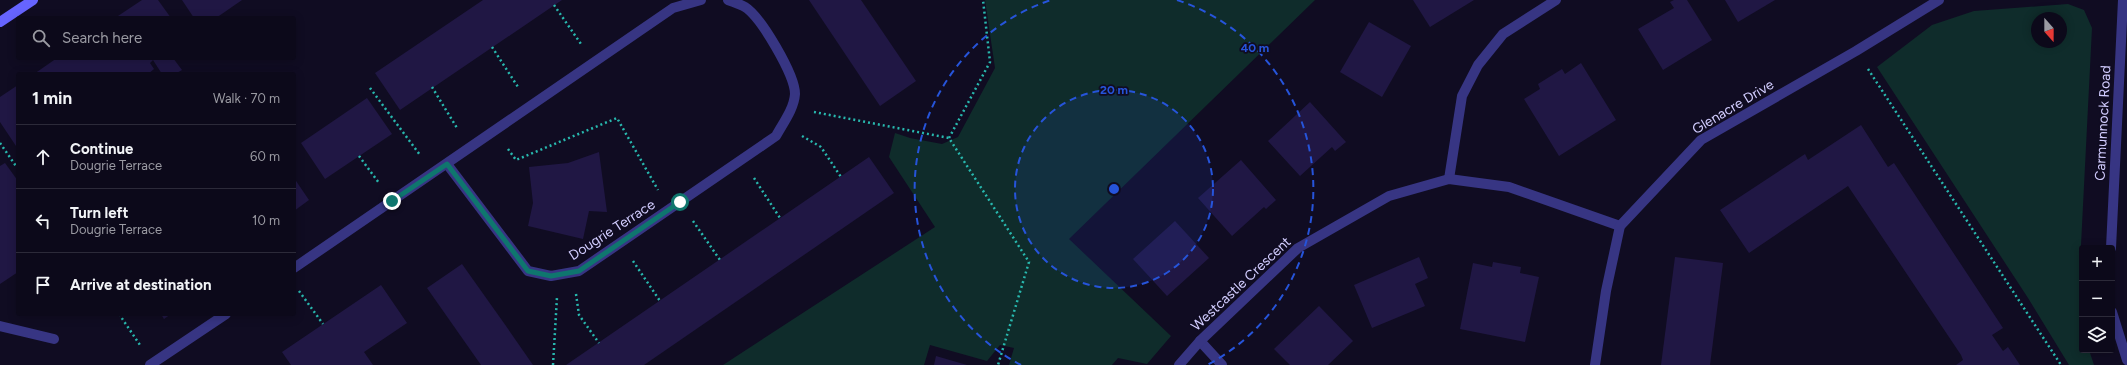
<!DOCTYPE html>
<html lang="en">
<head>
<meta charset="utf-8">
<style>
  body { margin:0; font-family:Figtree,sans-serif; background:#151223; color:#f1f3f6 }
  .controls { position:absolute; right:12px; bottom:12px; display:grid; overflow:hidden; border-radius:4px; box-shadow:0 2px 10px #0003 }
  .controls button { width:36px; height:36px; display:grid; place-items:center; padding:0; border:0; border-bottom:1px solid #2c2a39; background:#0c091a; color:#f1f3f6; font:20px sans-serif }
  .compass { position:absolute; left:2031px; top:12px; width:36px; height:36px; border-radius:50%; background:#0c091a; box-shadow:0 2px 10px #0003; rotate:159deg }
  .stop { position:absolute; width:12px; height:12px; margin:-9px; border:3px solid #0f766e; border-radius:50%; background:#fff }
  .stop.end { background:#0f766e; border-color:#fff; box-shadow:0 1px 4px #0008 }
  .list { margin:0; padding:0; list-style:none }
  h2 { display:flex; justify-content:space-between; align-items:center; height:52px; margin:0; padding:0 16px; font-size:17px }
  h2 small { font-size:13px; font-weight:400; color:#9a9aa2 }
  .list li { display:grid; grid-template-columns:26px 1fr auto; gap:12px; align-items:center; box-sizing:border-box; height:64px; padding:0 16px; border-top:1px solid #2c2a39 }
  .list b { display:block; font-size:15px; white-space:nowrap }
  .list p { margin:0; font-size:13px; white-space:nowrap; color:#9a9aa2 }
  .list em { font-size:13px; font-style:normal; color:#9a9aa2 }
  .icon { flex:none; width:22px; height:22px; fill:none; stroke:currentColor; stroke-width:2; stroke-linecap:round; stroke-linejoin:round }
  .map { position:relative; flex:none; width:2127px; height:365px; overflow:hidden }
  .search { position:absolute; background:#0c091a; box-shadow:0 2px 10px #0003; left:16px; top:16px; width:280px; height:44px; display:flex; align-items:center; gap:10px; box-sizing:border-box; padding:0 14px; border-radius:4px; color:#9a9aa2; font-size:15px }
  .panel { position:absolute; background:#0c091a; box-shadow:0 2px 10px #0003; left:16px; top:72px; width:280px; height:244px; border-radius:4px }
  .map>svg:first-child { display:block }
  .green { fill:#0f2c2b; fill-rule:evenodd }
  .building { fill:#201744 }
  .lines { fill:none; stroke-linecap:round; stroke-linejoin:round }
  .path { stroke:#28b8ae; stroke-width:2.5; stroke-dasharray:2 3; stroke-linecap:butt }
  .lane { stroke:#373583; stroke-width:10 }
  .street { stroke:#373583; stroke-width:10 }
  .secondary { stroke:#6664ff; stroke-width:10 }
  .route { stroke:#0f766e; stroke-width:5 }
  .ring { fill:none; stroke:#2654da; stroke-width:2; stroke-dasharray:7 5 }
  .labels { text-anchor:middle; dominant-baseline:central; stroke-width:3.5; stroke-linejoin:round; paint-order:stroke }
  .street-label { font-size:14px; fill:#d2cdff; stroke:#100c22 }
  .centre { fill:#2654da; stroke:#100c22; stroke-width:2 }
  .ring-label { font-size:12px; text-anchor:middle; font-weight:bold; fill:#2654da; stroke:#100c22; stroke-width:3.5; stroke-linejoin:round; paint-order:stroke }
</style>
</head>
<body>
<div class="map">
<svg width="2127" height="365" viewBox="0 0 2127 365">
  <rect width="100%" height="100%" fill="#100c22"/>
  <g class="green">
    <polygon points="985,0 1315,0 1069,239 1171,336 1147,364 1118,358 1112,365 1009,365 1014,348 1000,345 987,361 930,345 924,365 723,365 935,227 889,157 895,133 910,138 942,144 958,137 995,68"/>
    <path d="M2068,4L2084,10L2092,28L2081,245L2082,350H2089L2094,365H2069L2028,298L1877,67L1932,25L1974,11ZM2037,18H2061V42H2037Z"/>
  </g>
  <g class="building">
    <polygon points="142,0 158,0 171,18 115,18"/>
    <polygon points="182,0 242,0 216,18 194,18"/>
    <polygon points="483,0 562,0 400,110 375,73"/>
    <polygon points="809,0 861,0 916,81 880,106"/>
    <polygon points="1413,0 1474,0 1430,27"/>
    <polygon points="1674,0 1687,0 1712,40 1663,70 1638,29 1674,8 1670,2"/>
    <polygon points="1725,0 1775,0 1738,22"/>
    <polygon points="1369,22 1411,46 1382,97 1340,72"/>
    <polygon points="57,58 173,58 182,70 175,74 162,74 153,60 150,63 154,69 148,74 138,74 137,72 133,74 34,74"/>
    <polygon points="1581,63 1616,120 1559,156 1524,99 1540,89 1538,84 1562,69 1565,74"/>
    <polygon points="18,85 18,149 0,122 0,97"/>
    <polygon points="367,98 392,134 325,179 301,143"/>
    <polygon points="1310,102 1346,142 1335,151 1332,147 1300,176 1268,141"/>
    <polygon points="1861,125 1888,167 1894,163 2003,328 1992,335 2003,351 2008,347 2020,365 1956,365 1963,360 1961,355 1848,186 1749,253 1720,210 1805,154 1808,160"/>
    <polygon points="599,152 607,212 589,211 583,239 528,226 533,203 529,167 568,163"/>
    <polygon points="869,157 894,193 644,365 566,365"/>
    <polygon points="1241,160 1276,200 1266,209 1264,207 1232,236 1198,198"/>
    <polygon points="5,163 18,181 18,272 0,284 0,166"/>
    <polygon points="294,178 309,200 294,211"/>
    <polygon points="1175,221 1209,258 1167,296 1133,259"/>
    <polygon points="1419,257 1428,278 1415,284 1425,306 1372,328 1354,285"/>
    <polygon points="1675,257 1723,263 1710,365 1661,365"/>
    <polygon points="1493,262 1521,267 1520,273 1539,277 1525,342 1460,329 1473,263 1492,267"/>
    <polygon points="462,264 506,326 533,365 481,365 427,288"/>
    <polygon points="381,285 407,323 364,352 373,365 291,365 282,352"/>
    <polygon points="1319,306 1353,341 1328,365 1290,365 1274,349"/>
    <polygon points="161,314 171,314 164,319"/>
    <polygon points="936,356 967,365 934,365"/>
  </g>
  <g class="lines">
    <g class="path">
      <polyline points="554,5 581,44"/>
      <polyline points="492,47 518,87"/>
      <polyline points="1868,69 2061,365"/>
      <polyline points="432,87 457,128"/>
      <polyline points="370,88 420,155"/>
      <polyline points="814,112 949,138 1029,262 998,365"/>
      <polyline points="802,136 821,147 841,177"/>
      <polyline points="949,138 990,62 983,0"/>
      <polyline points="0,143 18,169"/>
      <polyline points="508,149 516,160 617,118 658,190"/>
      <polyline points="359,156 379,183"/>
      <polyline points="754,178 780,218"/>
      <polyline points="693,221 720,260"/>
      <polyline points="633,261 660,301"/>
      <polyline points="299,291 323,324"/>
      <polyline points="576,294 579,315 599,343"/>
      <polyline points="119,314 140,345"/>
      <polyline points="553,365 557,297"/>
    </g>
    <polyline class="lane" points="0,326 54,339"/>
    <g class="street">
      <path d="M447,164L528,271L551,276L579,271L776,136C783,123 794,109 795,94C795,75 761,17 745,7C740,4 733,2 728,0"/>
      <polyline points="1449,179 1462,96 1478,65 1503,34 1556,0"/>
      <polyline points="2111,248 2123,0"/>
      <polyline points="294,268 673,8 701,0"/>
      <polyline points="2112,312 2127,360"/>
      <polyline points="1200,341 1222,365"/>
      <polyline points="150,365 226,314"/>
      <polyline points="1179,365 1200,341 1298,248 1389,196 1449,179 1509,187 1620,226"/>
      <polyline points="1595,365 1606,291 1620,226 1701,140 1856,51 1939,0"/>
    </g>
    <polyline class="secondary" points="0,22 33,0"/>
  </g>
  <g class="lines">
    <polyline class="route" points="392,201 447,164 528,271 551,276 579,271 680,202"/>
  </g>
  <circle cx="1114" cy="189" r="99" fill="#2654da" fill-opacity=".12"/>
  <g class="ring">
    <circle cx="1114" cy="189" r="99"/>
    <path d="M1021 365A199 199 0 0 1 1051 0M1177 0A199 199 0 0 1 1207 365"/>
  </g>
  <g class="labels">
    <g class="street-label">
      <text transform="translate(1733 107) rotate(-31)">Glenacre Drive</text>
      <text transform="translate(2103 123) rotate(-87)">Carmunnock Road</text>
      <text transform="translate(612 230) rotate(-33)">Dougrie Terrace</text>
      <text transform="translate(1241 284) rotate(-43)">Westcastle Crescent</text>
    </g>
  </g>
  <circle cx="1114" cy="189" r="6" class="centre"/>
  <g class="ring-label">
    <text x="1255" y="52">40 m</text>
    <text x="1114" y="94">20 m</text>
  </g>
</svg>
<div class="controls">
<button>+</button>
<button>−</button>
<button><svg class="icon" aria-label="layers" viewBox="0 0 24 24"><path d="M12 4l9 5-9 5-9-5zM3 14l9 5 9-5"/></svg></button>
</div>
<svg class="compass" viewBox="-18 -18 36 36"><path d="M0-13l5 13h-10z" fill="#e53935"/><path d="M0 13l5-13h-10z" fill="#9a9aa2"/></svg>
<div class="stop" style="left:680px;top:202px"></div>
<div class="stop end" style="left:392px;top:201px"></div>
<div class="search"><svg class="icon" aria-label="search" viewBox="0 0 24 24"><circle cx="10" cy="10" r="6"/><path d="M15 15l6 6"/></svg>Search here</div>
<section class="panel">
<h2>1 min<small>Walk · 70 m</small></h2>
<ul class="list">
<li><svg class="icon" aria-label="ahead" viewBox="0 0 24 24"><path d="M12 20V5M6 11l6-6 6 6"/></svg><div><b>Continue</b><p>Dougrie Terrace</p></div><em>60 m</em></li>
<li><svg class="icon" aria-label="left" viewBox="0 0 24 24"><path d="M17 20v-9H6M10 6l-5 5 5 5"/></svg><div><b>Turn left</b><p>Dougrie Terrace</p></div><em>10 m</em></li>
<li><svg class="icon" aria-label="arrive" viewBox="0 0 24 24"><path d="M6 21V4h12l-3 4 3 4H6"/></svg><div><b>Arrive at destination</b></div></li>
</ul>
</section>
</div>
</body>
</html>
